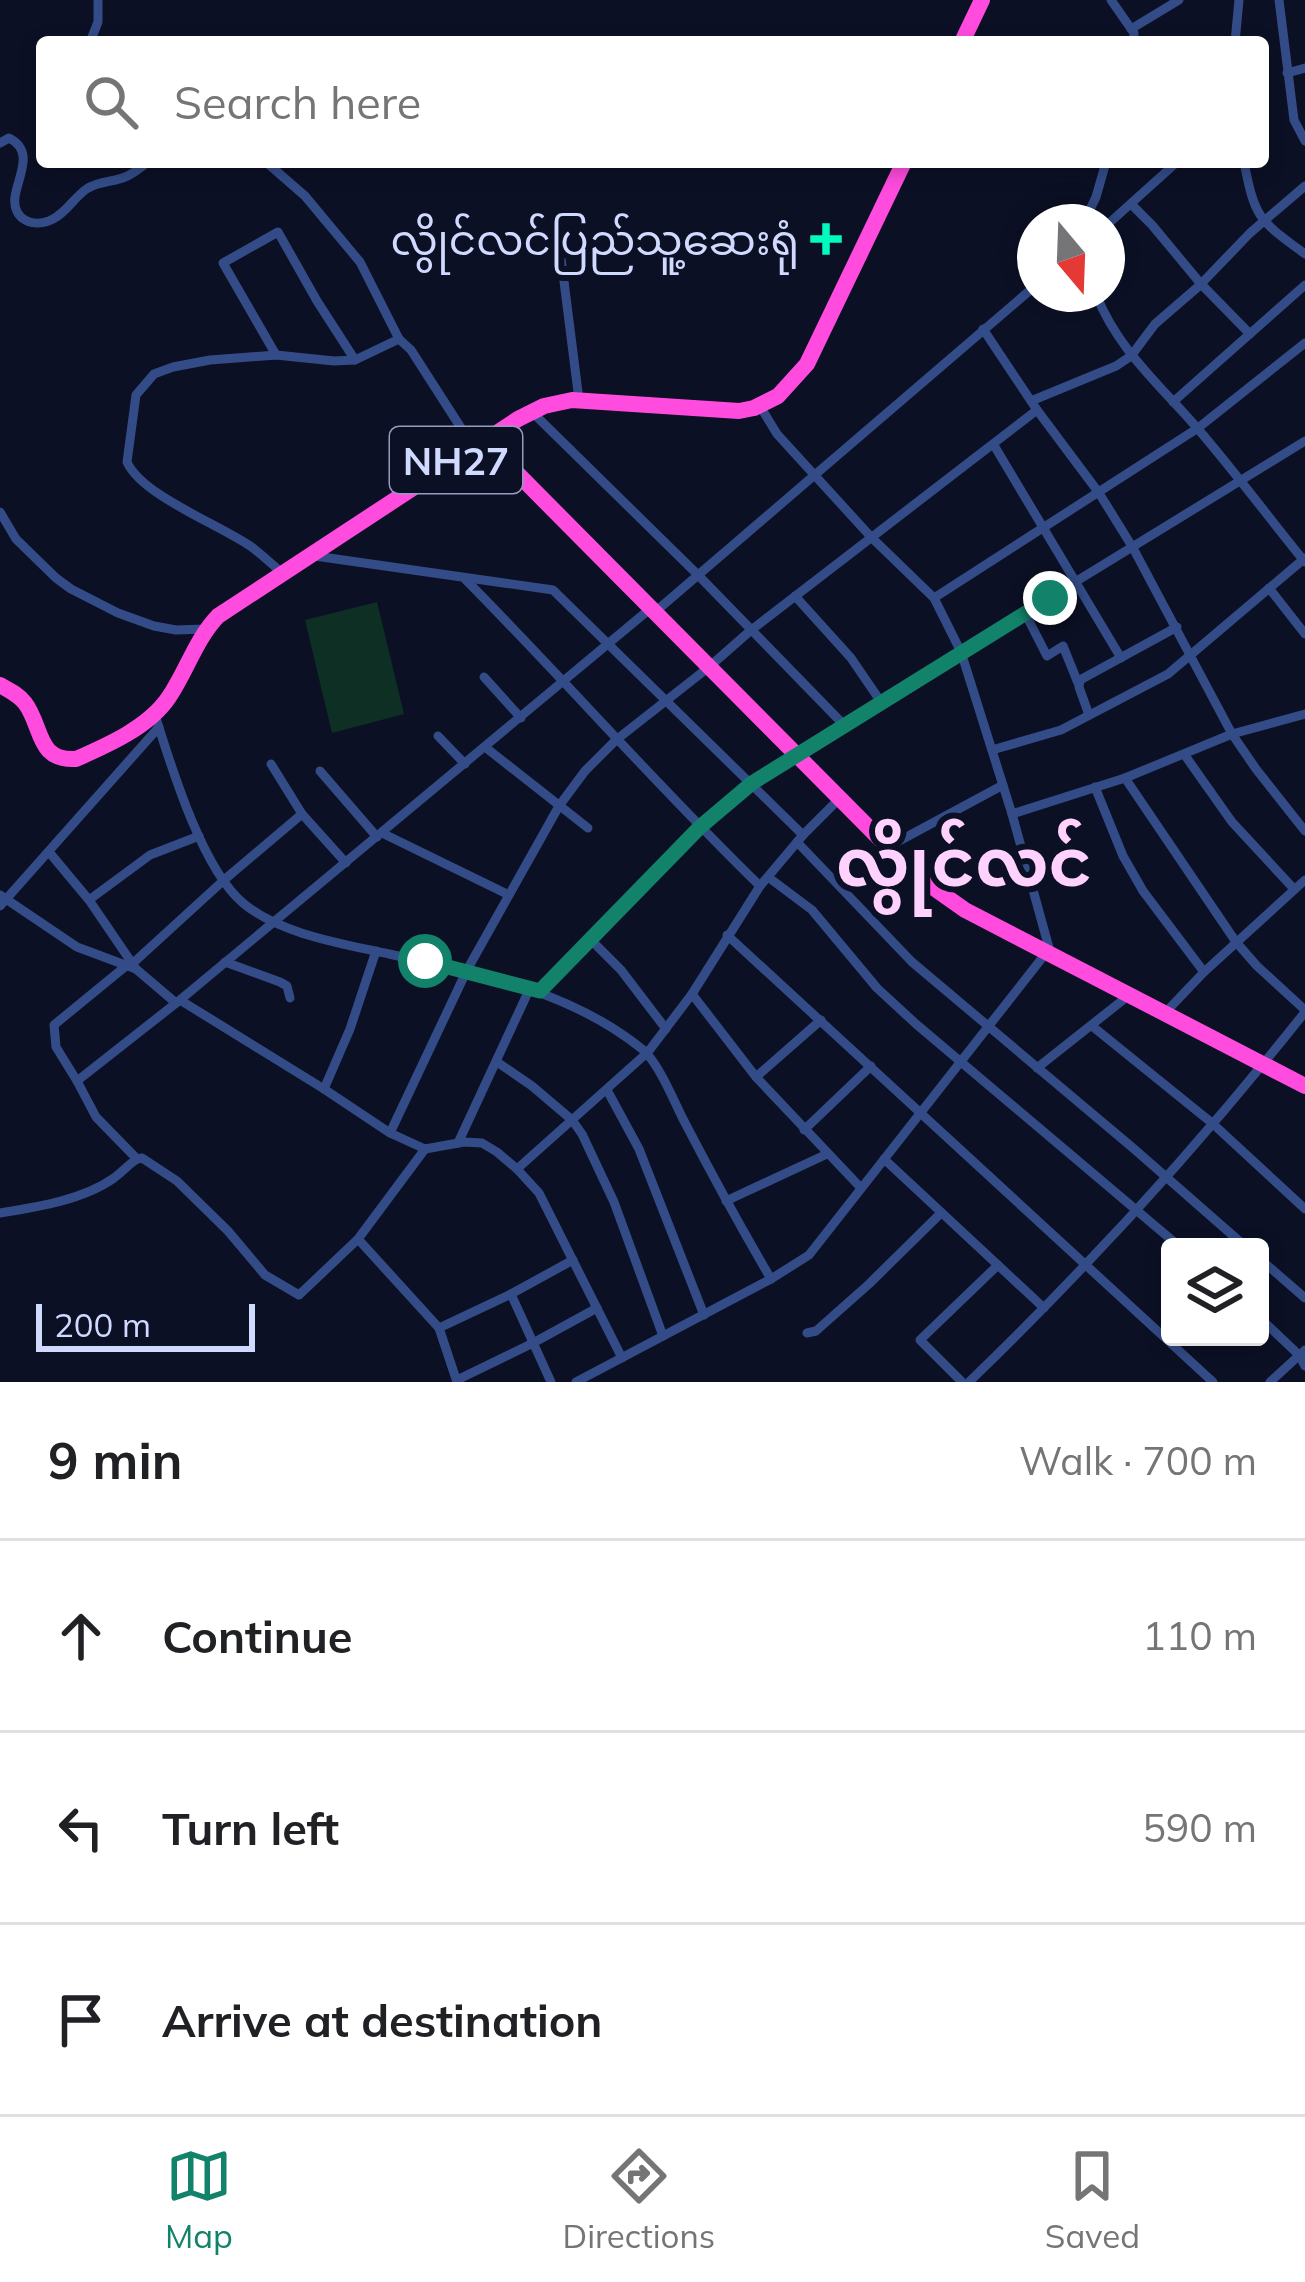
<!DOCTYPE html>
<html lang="en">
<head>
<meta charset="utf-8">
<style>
  body { margin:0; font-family:Mulish,"Noto Sans Myanmar",sans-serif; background:#f6f6f6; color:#202124 }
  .controls { position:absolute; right:36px; bottom:36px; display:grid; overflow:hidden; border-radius:12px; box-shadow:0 6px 18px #0003 }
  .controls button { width:108px; height:108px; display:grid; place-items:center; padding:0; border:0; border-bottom:3px solid #e0e0e0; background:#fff; color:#202124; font:60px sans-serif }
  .compass { position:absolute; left:1017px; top:204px; width:108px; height:108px; border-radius:50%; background:#fff; box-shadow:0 6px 18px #0003; rotate:161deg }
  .scale { position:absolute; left:36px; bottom:30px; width:219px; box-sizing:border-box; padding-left:12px; border:6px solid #d0daff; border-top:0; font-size:33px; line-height:42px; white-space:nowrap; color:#d0daff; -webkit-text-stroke:9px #0c1025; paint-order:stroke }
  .stop { position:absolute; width:36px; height:36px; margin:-27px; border:9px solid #12836a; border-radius:50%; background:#fff }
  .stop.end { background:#12836a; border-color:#fff; box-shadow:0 3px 12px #0008 }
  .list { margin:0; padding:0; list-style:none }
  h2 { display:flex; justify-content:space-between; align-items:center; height:156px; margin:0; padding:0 48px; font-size:51px }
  h2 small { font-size:39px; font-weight:400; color:#757577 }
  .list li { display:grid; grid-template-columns:78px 1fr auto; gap:36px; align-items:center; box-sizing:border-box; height:192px; padding:0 48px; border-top:3px solid #e0e0e0 }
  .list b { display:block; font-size:45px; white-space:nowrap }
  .list em { font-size:39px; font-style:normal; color:#757577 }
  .icon { flex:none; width:66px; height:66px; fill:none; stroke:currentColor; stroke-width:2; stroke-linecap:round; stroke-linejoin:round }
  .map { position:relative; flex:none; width:1305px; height:1382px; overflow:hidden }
  .search { position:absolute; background:#fff; box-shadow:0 6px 18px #0003; left:36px; right:36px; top:36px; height:132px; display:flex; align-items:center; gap:30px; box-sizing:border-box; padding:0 42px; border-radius:12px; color:#757577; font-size:45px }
  .sheet { height:732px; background:#fff }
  nav { display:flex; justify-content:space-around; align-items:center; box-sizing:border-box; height:168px; border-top:3px solid #e0e0e0; background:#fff; font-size:33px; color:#757577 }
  nav a { display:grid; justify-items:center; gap:6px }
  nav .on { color:#12836a }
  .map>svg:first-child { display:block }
  .garden { fill:#0e2f23 }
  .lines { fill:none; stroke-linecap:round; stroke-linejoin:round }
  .street { stroke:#334c88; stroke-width:9 }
  .highway { stroke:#ff4bde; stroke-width:16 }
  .route { stroke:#12836a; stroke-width:15 }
  .poi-dot { fill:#00fbbf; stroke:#0c1025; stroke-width:4.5 }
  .labels { text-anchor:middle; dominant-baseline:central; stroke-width:12; stroke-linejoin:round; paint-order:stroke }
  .shield { fill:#0c1025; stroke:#959dbe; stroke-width:3 }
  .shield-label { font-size:39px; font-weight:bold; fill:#d0daff }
  .poi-label { font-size:42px; fill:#d0daff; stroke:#0c1025; text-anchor:end }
  .town-label { font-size:66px; font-weight:bold; fill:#ffd2fe; stroke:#0c1025 }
</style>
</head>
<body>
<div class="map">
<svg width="1305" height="1382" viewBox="0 0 1305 1382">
  <rect width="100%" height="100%" fill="#0c1025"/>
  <polygon class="garden" points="377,602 404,714 332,733 305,620"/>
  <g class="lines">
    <g class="street">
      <polyline points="1111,0 1134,33 1133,42"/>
      <polyline points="1279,0 1294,120 1305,141"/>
      <polyline points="1131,29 1179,0"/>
      <polyline points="90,42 98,22 98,0"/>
      <polyline points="1235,42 1239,0"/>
      <polyline points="1287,73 1305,68"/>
      <path d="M0,143L9,138C35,151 18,176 15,197C12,220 34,229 53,219C67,212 75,196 88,188C100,181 113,182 125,177C133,174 141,167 148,162"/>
      <polyline points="266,162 305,196 360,262 399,339 411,350 463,431 485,441"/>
      <path d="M1244,162C1255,219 1259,220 1305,254"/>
      <polyline points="1131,204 1152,225 1201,284 1250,334"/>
      <polyline points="1084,222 1096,197 1106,162"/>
      <polyline points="1107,225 1177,162"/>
      <polyline points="558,234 579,400"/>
      <path d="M1096,294C1117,349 1161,386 1198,429C1235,472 1269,518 1305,562"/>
      <polyline points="983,329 1037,410 1099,493 1133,548 1232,734 1256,769 1305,831"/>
      <polyline points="276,355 223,263 278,232 317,301 355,360"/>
      <polyline points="1031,401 1116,366 1131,356 1155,324 1199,286 1250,233 1305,186"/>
      <polyline points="1173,402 1305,285"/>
      <polyline points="760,406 777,434 871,537 934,598 961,652 1012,814 1051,955"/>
      <polyline points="532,412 697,574 844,725"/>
      <polyline points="995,447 1121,658"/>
      <polyline points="0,512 16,539 56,578 71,589 118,613 154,626 176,630 205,629"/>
      <polyline points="315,556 553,590 803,835"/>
      <path d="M282,573C273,565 263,556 253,548C221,525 142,496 127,462L136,395L154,374L173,367L210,360L276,355L334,361L355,360L399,339"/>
      <path d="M465,579C565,680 658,787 760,886"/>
      <polyline points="1269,588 1305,634"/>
      <polyline points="795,596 851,658 881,702"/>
      <polyline points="934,598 1198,428 1305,343"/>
      <polyline points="655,612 1035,286"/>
      <polyline points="1025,613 1047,656 1063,646 1078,683"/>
      <polyline points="484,677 521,718"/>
      <path d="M155,715C171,766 202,869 243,903C279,934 344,944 389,954C478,973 569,990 642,1049C658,1062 673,1099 683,1119C711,1173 740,1226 771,1279"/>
      <polyline points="1089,715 1079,687 1080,680 1177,627"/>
      <polyline points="438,736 465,764"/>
      <polyline points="485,747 588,828"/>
      <polyline points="992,750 1061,730 1168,674 1305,558"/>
      <polyline points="1184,754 1232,822 1294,889"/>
      <polyline points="271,764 302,814 346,863"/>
      <polyline points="320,771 377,837"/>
      <polyline points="1125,778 1236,942 1257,966 1305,1010"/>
      <polyline points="1095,787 1123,856 1143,891 1204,972"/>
      <polyline points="1012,814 1125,778 1232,734 1305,714"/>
      <polyline points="382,833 509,895"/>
      <polyline points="797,842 912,962 1133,1148 1246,1247"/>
      <polyline points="888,847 1003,785"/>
      <polyline points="49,852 89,900 136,969 176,1003"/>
      <polyline points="768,877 812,910 877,988 916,1024 1180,1247"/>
      <polyline points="0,895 77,947 136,969"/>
      <polyline points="89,900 150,855 199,836"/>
      <polyline points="0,906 159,727"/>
      <polyline points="727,935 1213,1382"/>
      <polyline points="590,939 621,970 666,1029"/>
      <polyline points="225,962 280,982 287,986 290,998"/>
      <polyline points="132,964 224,880 302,814"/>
      <polyline points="540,991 700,827 752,783 961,652 1305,441"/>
      <polyline points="692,994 756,1077 861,1188"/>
      <polyline points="180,1000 324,1089 390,1133 425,1149 464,1142 482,1143 497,1152 517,1169 539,1193 622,1358"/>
      <polyline points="1164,1014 1204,972 1305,880"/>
      <polyline points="1092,1026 1212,1123 1305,1209"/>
      <polyline points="497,1062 532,1086 572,1120 582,1134 614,1202 663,1336"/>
      <polyline points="1037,1068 1128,996"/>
      <polyline points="756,1077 821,1020"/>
      <polyline points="77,1081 56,1047 54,1025 126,966"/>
      <polyline points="324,1089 350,1029 376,951"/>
      <polyline points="607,1090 639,1149 704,1315"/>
      <polyline points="804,1130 871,1066"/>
      <polyline points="390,1133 467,970 559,806 585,771 616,740 709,667 750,631 1037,410"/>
      <polyline points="458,1143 530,988"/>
      <polyline points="425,1149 358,1239 299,1295 265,1275 228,1231 177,1181 142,1158 137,1159 96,1117 77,1081 180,1000 651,608"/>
      <polyline points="884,1159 1044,1308"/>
      <polyline points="517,1169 648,1052 692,994 760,886 803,835 840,798"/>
      <polyline points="726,1201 827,1154"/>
      <path d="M0,1213C37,1207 83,1200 114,1178C122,1172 129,1164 137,1159"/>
      <polyline points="358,1239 439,1328 457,1382"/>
      <polyline points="1260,1259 1305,1298"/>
      <polyline points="511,1294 551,1382"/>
      <polyline points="1260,1318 1299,1355 1305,1366"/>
      <polyline points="439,1328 511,1294 573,1260"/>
      <polyline points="807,1333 816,1331 869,1284 941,1213"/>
      <polyline points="457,1380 533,1343 597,1308"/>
      <polyline points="576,1382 771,1279 809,1255 1046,953"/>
      <polyline points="962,1382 920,1340 998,1265"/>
      <path d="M969,1382C1089,1266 1202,1142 1305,1012"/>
      <polyline points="1270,1382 1305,1350"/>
    </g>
    <g class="highway">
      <polyline points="962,42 982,0"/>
      <polyline points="485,441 888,847 931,886 965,910 1305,1086"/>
      <path d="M0,685C9,690 19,695 25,703C43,727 36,761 76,759C108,745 149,727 169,697C187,670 196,639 218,616L518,419L544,406L572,400L739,411L754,408L778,396L807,364L904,162"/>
    </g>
  </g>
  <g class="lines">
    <polyline class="route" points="425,961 540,991 700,827 752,783 1050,598"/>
  </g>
  <path class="poi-dot" d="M820 221h12v12h12v12h-12v12h-12v-12h-12v-12h12z"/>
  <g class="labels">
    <rect class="shield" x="390" y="427" width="132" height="66" rx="9"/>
    <g class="shield-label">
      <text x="456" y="460">NH27</text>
    </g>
    <g class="poi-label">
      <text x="799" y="239">လွိုင်လင်ပြည်သူ့ဆေးရုံ</text>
    </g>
    <g class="town-label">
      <text x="964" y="861">လွိုင်လင်</text>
    </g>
  </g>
</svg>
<div class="controls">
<button><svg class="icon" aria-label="layers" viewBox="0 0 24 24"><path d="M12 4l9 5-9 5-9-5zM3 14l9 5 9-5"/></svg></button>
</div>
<svg class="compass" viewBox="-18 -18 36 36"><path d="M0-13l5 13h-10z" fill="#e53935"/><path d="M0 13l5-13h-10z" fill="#757577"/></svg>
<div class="scale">200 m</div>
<div class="stop" style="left:425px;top:961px"></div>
<div class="stop end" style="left:1050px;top:598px"></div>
<div class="search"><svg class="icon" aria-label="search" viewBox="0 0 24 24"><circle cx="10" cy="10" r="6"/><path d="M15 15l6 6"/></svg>Search here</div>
</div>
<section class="sheet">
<h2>9 min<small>Walk · 700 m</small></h2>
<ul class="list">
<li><svg class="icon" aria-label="ahead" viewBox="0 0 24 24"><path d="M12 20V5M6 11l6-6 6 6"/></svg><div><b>Continue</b></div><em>110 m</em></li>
<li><svg class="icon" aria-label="left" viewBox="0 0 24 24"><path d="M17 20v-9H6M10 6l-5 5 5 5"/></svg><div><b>Turn left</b></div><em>590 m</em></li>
<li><svg class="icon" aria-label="arrive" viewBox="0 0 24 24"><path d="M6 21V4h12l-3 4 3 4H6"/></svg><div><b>Arrive at destination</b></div></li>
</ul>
</section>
<nav>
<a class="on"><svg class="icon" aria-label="map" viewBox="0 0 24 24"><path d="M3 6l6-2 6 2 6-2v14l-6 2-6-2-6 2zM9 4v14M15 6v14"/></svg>Map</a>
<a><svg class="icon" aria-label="directions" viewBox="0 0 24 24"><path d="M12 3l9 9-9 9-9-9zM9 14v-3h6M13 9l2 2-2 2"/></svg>Directions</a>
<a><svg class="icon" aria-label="saved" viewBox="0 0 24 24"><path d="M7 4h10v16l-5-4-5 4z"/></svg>Saved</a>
</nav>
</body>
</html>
